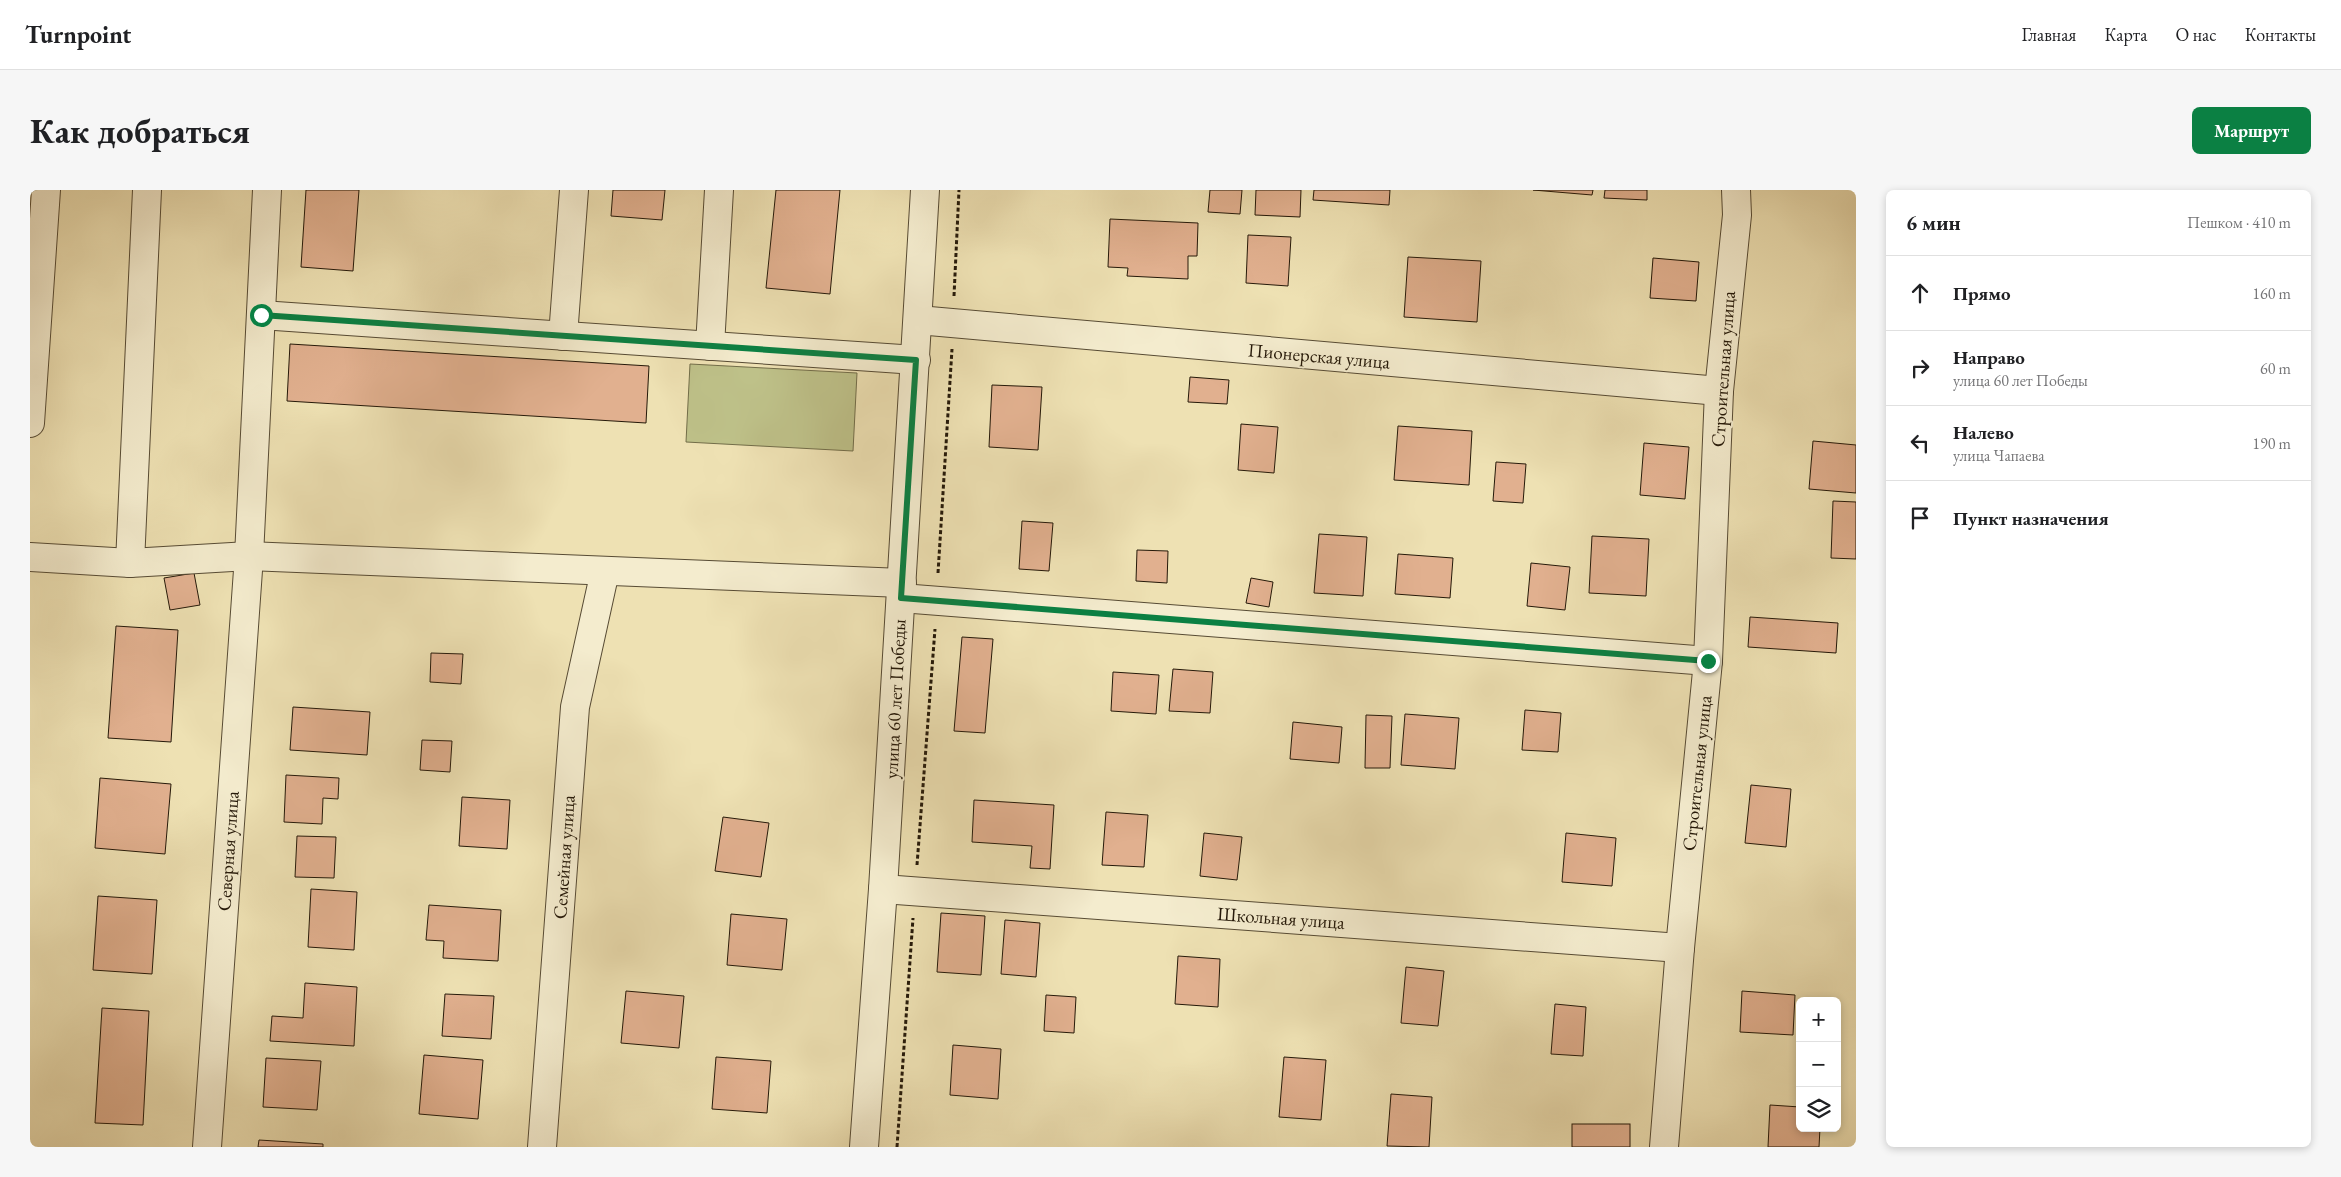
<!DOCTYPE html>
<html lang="ru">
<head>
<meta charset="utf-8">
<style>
  body { margin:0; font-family:"EB Garamond",serif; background:#f6f6f6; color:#202124 }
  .controls { position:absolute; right:15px; bottom:15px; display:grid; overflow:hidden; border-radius:8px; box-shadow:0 2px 8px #0003 }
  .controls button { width:45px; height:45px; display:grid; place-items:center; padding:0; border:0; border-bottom:1px solid #e0e0e0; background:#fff; color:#202124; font:25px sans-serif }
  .stop { position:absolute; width:15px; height:15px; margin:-11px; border:4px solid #0b8043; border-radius:50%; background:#fff }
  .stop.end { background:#0b8043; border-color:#fff; box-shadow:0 1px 5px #0008 }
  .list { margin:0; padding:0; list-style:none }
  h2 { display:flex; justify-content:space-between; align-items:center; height:65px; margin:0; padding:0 20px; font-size:21px }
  h2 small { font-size:16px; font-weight:400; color:#757577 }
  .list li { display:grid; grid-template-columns:32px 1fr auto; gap:15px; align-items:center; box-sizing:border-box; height:75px; padding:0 20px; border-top:1px solid #e0e0e0 }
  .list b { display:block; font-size:19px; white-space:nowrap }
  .list p { margin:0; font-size:16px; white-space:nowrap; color:#757577 }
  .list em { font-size:16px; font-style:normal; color:#757577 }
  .icon { flex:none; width:28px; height:28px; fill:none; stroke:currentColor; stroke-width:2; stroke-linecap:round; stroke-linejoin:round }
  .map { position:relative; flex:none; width:1826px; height:957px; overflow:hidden; border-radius:8px }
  header { display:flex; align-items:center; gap:30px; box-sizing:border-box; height:70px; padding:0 25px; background:#fff; border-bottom:1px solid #e0e0e0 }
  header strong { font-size:24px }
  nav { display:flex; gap:28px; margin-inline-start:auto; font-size:18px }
  .intro { display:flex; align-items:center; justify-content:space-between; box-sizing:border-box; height:120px; padding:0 30px }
  h1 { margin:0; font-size:35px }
  .button { padding:12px 22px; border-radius:8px; background:#0b8043; color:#fff; font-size:18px; font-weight:700 }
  main { display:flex; gap:30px; padding:0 30px }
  aside { flex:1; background:#fff; border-radius:8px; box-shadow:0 2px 8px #0003 }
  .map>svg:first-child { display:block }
  .green { fill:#bec189; stroke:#726d49 }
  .building { fill:#e1b08f; stroke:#251909 }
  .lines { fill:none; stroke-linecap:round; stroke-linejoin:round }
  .minor-casing { stroke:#574b34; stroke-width:30 }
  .path { stroke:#251909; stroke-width:3; stroke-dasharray:4 2.5; stroke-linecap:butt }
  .minor { stroke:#f4ecce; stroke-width:28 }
  .route { stroke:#0b8043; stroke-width:6 }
  .labels { text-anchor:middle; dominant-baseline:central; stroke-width:4; stroke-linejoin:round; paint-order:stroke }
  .street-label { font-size:19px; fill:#251909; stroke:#f4ecce }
</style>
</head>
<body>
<header>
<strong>Turnpoint</strong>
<nav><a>Главная</a><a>Карта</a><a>О нас</a><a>Контакты</a></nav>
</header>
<div class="intro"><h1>Как добраться</h1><a class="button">Маршрут</a></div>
<main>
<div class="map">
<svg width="1826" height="957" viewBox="0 0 1826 957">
  <rect width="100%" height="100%" fill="#eee1b3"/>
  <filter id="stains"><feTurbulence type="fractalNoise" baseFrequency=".004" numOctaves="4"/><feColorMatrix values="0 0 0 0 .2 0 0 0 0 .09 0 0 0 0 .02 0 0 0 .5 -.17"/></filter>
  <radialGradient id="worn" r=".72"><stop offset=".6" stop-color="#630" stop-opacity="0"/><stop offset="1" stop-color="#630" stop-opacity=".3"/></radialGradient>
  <polygon class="green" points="660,174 827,183 823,261 656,252"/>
  <g class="building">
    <polygon points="276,0 329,0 323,81 271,77"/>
    <polygon points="583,0 635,0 632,30 581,26"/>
    <polygon points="746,0 810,0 800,104 736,98"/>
    <polygon points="1180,0 1212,0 1210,24 1178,22"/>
    <polygon points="1226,0 1271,0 1270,27 1225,25"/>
    <polygon points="1284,0 1360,0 1359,15 1283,10"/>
    <polygon points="1503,0 1563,0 1562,5"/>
    <polygon points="1575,0 1617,0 1617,10 1574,8"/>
    <polygon points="1080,29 1168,33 1167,66 1158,66 1158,89 1097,86 1098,78 1078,77"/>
    <polygon points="1218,45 1261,47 1258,96 1216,93"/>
    <polygon points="1378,67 1451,71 1447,132 1374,127"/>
    <polygon points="1623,68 1669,72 1666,111 1620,108"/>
    <polygon points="260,154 619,176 616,233 257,211"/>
    <polygon points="1160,187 1199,190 1197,214 1158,212"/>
    <polygon points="962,195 1012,197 1008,260 959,257"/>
    <polygon points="1211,234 1248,237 1244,283 1208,280"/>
    <polygon points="1368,236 1442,241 1439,295 1364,290"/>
    <polygon points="1783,251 1826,255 1826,303 1779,299"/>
    <polygon points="1614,253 1659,257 1655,309 1610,305"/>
    <polygon points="1466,272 1496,274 1493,313 1463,311"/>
    <polygon points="1803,311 1826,312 1826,369 1801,368"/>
    <polygon points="992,331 1023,333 1019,381 989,379"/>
    <polygon points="1289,344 1337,347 1333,406 1284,403"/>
    <polygon points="1562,346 1619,349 1616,406 1559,403"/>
    <polygon points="1107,360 1138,361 1137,393 1106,391"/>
    <polygon points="1368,364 1423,368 1420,408 1365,404"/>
    <polygon points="1501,373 1540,377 1535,420 1497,416"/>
    <polygon points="164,383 170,415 140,420 134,388"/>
    <polygon points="1221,388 1243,392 1239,417 1216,413"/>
    <polygon points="1720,427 1808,433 1806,463 1718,457"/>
    <polygon points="86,436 148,440 141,552 78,548"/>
    <polygon points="932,447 963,449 955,543 924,541"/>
    <polygon points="401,463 433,464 431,494 400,492"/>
    <polygon points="1143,479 1183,482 1180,523 1139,521"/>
    <polygon points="1083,482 1129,485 1126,524 1081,521"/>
    <polygon points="263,517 340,522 337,565 260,560"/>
    <polygon points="1495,520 1531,523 1528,562 1492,560"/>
    <polygon points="1375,524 1429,528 1425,579 1371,575"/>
    <polygon points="1336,525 1362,526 1360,578 1335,578"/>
    <polygon points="1263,532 1312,537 1309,573 1260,569"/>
    <polygon points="392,550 422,551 420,582 390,580"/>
    <polygon points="256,585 309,588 308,609 293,608 292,634 254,632"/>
    <polygon points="70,588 141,594 135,664 65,658"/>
    <polygon points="1721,595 1761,599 1756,657 1715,653"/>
    <polygon points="432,607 480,610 477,659 429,656"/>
    <polygon points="944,610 1024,615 1020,679 1000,678 1002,656 942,652"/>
    <polygon points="1076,622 1118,625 1114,677 1072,675"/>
    <polygon points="693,627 739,633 731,687 685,681"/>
    <polygon points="1174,643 1212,647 1207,690 1170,686"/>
    <polygon points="1536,643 1586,648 1582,696 1532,692"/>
    <polygon points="267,646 306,647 304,688 265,687"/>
    <polygon points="281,699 327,702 324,760 278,757"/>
    <polygon points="68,706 127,710 122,784 63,780"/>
    <polygon points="399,715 471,720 468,771 413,768 414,751 396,750"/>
    <polygon points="911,723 955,726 951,785 907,782"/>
    <polygon points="701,724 757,729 752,780 697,775"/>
    <polygon points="975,730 1010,733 1006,787 971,784"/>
    <polygon points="1148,766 1190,769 1188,817 1145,814"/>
    <polygon points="1376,777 1414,781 1408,836 1371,833"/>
    <polygon points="275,793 327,797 324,856 240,851 242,826 273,828"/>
    <polygon points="596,801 654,806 649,858 591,853"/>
    <polygon points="1712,801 1765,805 1763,845 1710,842"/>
    <polygon points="415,804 464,806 461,849 412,846"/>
    <polygon points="1016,805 1046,807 1044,843 1014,841"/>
    <polygon points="1525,814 1556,817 1553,866 1521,864"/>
    <polygon points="72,818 119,821 113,935 65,933"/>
    <polygon points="923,855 971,859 968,909 920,905"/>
    <polygon points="394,865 453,870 448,929 389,924"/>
    <polygon points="686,867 741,871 737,923 682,919"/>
    <polygon points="1254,867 1296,870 1291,930 1249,927"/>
    <polygon points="236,868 291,871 287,920 233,917"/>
    <polygon points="1361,904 1402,907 1399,957 1357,956"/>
    <polygon points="1740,915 1770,917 1770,938 1790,938 1789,957 1738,957"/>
    <rect x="1542" y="934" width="58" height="23"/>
    <polygon points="229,950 293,954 293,957 228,957"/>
  </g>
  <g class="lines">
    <g class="minor-casing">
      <g id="minor">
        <polyline points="231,125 886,170"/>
        <polyline points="888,130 1689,201"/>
        <polyline points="533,146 544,0"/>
        <polyline points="680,156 689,0"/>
        <polyline points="0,233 16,0"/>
        <polyline points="0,367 100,373 219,366 872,393"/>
        <polyline points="100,373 117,0"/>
        <polyline points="871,408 1678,471"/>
        <polyline points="853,699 1650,758"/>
        <polyline points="177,957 219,366 237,0"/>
        <polyline points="512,957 545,517 575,381"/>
        <polyline points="834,957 853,699 895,0"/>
        <polyline points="1634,957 1650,758 1678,471 1689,201 1707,25 1706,0"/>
      </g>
    </g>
    <g class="path">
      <polyline points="924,106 929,0"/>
      <polyline points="908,383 922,159"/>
      <polyline points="887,675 905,439"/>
      <polyline points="867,957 883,728"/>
    </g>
    <use href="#minor" class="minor"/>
  </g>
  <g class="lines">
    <polyline class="route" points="231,125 886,170 871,408 1678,471"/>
  </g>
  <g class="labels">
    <g class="street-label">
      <text transform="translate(1289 166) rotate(5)">Пионерская улица</text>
      <text transform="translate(1693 179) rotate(-86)">Строительная улица</text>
      <text transform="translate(865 509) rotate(-87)">улица 60 лет Победы</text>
      <text transform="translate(1667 583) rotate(-84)">Строительная улица</text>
      <text transform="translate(198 661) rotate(-86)">Северная улица</text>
      <text transform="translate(534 667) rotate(-86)">Семейная улица</text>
      <text transform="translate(1251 728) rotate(4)">Школьная улица</text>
    </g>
  </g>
  <rect width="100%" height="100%" filter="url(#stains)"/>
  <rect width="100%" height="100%" fill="url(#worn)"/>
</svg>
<div class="controls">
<button>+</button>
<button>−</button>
<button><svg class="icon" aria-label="layers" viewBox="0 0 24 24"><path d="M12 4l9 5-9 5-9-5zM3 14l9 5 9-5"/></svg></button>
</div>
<div class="stop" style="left:231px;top:125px"></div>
<div class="stop end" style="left:1678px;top:471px"></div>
</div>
<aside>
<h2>6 мин<small>Пешком · 410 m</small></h2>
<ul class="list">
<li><svg class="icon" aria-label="ahead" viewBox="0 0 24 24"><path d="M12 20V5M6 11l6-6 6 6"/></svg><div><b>Прямо</b></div><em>160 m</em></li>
<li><svg class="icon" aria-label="right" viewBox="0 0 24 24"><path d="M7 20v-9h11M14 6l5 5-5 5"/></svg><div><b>Направо</b><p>улица 60 лет Победы</p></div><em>60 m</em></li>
<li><svg class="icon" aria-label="left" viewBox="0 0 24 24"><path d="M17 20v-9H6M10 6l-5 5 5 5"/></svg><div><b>Налево</b><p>улица Чапаева</p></div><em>190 m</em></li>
<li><svg class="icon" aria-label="arrive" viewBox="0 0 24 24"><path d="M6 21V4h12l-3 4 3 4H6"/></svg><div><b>Пункт назначения</b></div></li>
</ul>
</aside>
</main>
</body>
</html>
